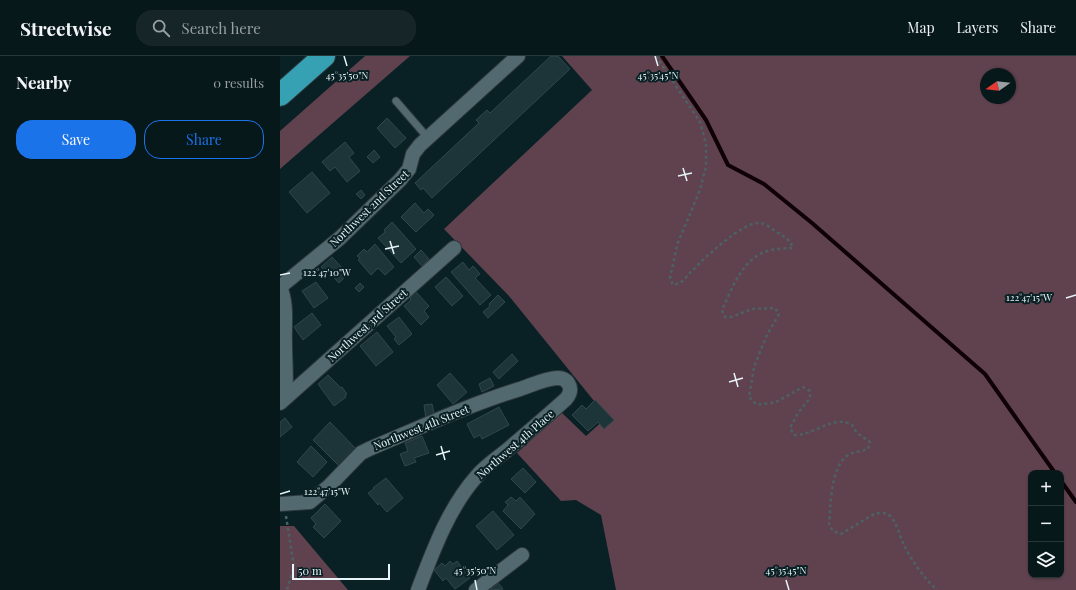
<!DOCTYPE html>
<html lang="en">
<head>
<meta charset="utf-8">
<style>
  body { margin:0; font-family:"Playfair Display",serif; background:#152528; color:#f1f3f6 }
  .controls { position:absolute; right:12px; bottom:12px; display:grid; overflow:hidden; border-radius:8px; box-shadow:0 1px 3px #0004 }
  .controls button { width:36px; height:36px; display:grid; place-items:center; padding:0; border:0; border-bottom:1px solid #28373a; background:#07181b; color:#f1f3f6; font:20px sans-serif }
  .compass { position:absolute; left:700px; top:12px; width:36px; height:36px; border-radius:50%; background:#07181b; box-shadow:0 1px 3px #0004; rotate:256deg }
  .scale { position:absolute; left:12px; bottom:10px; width:98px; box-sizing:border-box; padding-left:4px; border:2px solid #e7f5f8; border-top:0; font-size:11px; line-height:14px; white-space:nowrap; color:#e7f5f8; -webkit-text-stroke:3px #092024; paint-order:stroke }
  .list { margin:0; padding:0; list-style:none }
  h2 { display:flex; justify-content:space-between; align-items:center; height:52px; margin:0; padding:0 16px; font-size:17px }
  h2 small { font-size:13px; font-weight:400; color:#98a0a3 }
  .actions { display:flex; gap:8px; padding:12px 16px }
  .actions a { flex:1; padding:9px 0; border:1px solid #1a73e8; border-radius:16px; text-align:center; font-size:14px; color:#1a73e8 }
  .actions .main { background:#1a73e8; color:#fff }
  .icon { flex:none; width:22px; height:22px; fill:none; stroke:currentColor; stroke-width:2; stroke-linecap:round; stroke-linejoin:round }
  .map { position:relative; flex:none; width:796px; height:534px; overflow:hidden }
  header { display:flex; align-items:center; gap:24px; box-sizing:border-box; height:56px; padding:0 20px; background:#07181b; border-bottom:1px solid #28373a }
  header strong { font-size:19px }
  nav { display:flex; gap:22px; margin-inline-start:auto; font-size:14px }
  .search { width:280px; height:36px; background:#152528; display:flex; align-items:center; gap:10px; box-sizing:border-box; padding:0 14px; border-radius:16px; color:#98a0a3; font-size:15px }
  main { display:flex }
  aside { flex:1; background:#07181b }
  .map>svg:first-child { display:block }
  .forest { fill:#5f424e; fill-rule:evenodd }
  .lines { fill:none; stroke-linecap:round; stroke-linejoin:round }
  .stream { stroke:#0f0006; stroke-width:4 }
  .building { fill:#1d3438; stroke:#30474b }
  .lane-casing { stroke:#2e383c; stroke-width:9 }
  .street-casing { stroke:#2e383c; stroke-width:16 }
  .highway-casing { stroke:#2e383c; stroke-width:24 }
  .path { stroke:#4d6165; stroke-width:2.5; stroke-dasharray:3 3; stroke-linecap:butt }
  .lane { stroke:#526a6f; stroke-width:7 }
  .street { stroke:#526a6f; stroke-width:14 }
  .highway { stroke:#35a1b3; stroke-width:22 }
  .ticks { fill:none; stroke:#e7f5f8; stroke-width:1.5 }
  .labels { text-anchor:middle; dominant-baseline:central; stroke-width:4; stroke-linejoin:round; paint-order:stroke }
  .street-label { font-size:11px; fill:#e7f5f8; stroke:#092024 }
  .ticks-label { font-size:10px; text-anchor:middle; fill:#e7f5f8; stroke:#092024; stroke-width:4; stroke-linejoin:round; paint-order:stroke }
</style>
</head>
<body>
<header>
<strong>Streetwise</strong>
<div class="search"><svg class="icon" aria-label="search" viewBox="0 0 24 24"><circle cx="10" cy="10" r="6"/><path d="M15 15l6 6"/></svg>Search here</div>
<nav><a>Map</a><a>Layers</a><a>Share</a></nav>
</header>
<main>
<aside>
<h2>Nearby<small>0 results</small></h2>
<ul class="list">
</ul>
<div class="actions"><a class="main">Save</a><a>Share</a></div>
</aside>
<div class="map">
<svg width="796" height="534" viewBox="0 0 796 534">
  <rect width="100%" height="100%" fill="#092024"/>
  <g class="forest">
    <polygon points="85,0 130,0 0,113 0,75"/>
    <path d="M282,0H796V534H336L321,459L296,444L281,445L237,397L281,356L306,380L327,361L229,240L164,173L312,34ZM706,18H730V42H706ZM751,417H781V519H751Z"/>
    <polygon points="0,470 14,470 68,534 0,534"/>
  </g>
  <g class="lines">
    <g class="stream">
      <polyline points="382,0 426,64 448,109 484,128 532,167 705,318 775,417"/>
      <polyline points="781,425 796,446"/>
    </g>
  </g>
  <g class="building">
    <polygon points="271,0 278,0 290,13 152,142 143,132 141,134 135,127 199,67 196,64 207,54 210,57"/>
    <polygon points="107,62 126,82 115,92 97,72"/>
    <polygon points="65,86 74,97 69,101 80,115 67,126 55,111 50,115 42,106"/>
    <polygon points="94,94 100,101 93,107 87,101"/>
    <polygon points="32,116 50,137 27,157 9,136"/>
    <polygon points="81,134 85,139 81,143 76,138"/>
    <polygon points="135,147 144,157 148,153 154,159 136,176 121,161"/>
    <polygon points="112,166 136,193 121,207 98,182 105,176 104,174"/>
    <polygon points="95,188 114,211 105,219 98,212 91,219 78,204 80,202 77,200 84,193 87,196"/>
    <polygon points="141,194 149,203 142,210 134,201"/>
    <polygon points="52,201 68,218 59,227 46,213 44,214 41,211"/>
    <polygon points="183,206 189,214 193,210 200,218 195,222 211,239 200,249 171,216"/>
    <polygon points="166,221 183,240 172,250 155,231"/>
    <polygon points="36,226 48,242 34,252 22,235"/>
    <polygon points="80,227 84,231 79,236 75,232"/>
    <polygon points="136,236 149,250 144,255 149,261 141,269 124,250 131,244 130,242"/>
    <polygon points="218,239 225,246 208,262 203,256 210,250 209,248"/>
    <polygon points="32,257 41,269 23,284 14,271"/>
    <polygon points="119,261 132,278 119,289 114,283 116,281 107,270"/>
    <polygon points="97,276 113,296 96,310 80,290"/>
    <polygon points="232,298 238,305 219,323 213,316"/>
    <polygon points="170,317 187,336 173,348 157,329"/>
    <polygon points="48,319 61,332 62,331 67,338 65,339 66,341 54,350 38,328"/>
    <polygon points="210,322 214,330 202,336 199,328"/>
    <polygon points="315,344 334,364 324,373 318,366 308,375 292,359 302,349 306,353"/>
    <polygon points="152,348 155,362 146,363 144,349"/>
    <polygon points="219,351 229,369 202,383 200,379 194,382 187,368"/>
    <polygon points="5,362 12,371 0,381 0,366"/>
    <polygon points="50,366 78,395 61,412 33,384"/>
    <polygon points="142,380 149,397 134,402 136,406 125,410 120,398 128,395 125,387"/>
    <polygon points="31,390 47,406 33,421 17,406"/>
    <polygon points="243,412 256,426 245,437 231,423"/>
    <polygon points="106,422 123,442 107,456 99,447 98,449 88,437 94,433 93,432"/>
    <polygon points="231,441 236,445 240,441 255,458 241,473 223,455 228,449 225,446"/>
    <polygon points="45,448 61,465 44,482 33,471 36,468 31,462"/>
    <polygon points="213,455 234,479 217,494 196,470"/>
    <polygon points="170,505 173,508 177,505 190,522 175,533 166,522 163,525 154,514 162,507 165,510"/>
    <polygon points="218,527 223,533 210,534"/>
  </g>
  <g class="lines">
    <g class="lane-casing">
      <polyline id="lane" points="116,45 148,82"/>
    </g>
    <g class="street-casing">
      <g id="street">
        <polyline points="0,231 60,182 120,124 129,113 133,98 140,89 238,0"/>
        <path d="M0,231C8,249 4,270 5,289C5,307 7,324 5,342"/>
        <polyline points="0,347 174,192"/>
        <path d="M0,448L30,446L49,430L81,397L89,393C139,372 188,349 240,333C252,329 266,322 278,322C282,322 286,324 288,327C292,333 290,338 286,343C266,361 246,378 226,395C216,403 204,411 196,421C168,453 153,495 138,534"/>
        <polyline points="196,534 242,499"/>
      </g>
    </g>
    <g class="highway-casing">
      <polyline id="highway" points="0,39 44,0"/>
    </g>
    <g class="path">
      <path d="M376,0L420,66L426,88V111L420,134L397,189L390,222L393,229C404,227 406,220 414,213C425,201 463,166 479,167C485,167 491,172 495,175C503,180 510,183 513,192C506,192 498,193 491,194C463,200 453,231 442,254L445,261H451L472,253L495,252L499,258L486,281L474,311L469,341L477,349L496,346L523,331L530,335V342L518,357L510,372L514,379C531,380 547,364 563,366C566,366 570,368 572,369L577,377L590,386L588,393C582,395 575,396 570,398C550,408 551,449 549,469L553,475L561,478L594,458C599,457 604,456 609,459C616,464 620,481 624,489C632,505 644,522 657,534"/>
      <polyline points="6,460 14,511 7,534"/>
    </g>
    <use href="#lane" class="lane"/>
    <use href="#street" class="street"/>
    <use href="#highway" class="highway"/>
  </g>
  <path class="ticks" d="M64,0L67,10M375,0L378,10M403,112L407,125M398,120L412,117M110,185L114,198M105,193L119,190M0,219L10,217M786,242L796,239M454,317L458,331M449,326L463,322M161,390L165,404M156,399L170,395M0,438L10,435M195,524L197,534M506,524L509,534"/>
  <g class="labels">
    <g class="street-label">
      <text transform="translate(89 152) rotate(-44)">Northwest 2nd Street</text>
      <text transform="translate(87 269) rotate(-42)">Northwest 3rd Street</text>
      <text transform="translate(141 371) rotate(-22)">Northwest 4th Street</text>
      <text transform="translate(235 388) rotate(-41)">Northwest 4th Place</text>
    </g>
  </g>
  <g class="ticks-label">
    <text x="67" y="23">45°35'50"N</text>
    <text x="378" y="23">45°35'45"N</text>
    <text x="47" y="220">122°47'10"W</text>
    <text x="749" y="245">122°47'15"W</text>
    <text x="47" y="439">122°47'15"W</text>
    <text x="195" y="518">45°35'50"N</text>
    <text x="506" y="518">45°35'45"N</text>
  </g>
</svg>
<div class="controls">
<button>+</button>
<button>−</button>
<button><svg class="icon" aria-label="layers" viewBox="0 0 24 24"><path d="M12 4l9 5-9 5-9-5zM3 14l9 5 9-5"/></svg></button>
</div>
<svg class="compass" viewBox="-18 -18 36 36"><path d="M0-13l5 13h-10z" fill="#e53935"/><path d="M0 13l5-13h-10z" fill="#98a0a3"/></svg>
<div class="scale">50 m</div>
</div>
</main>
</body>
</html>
